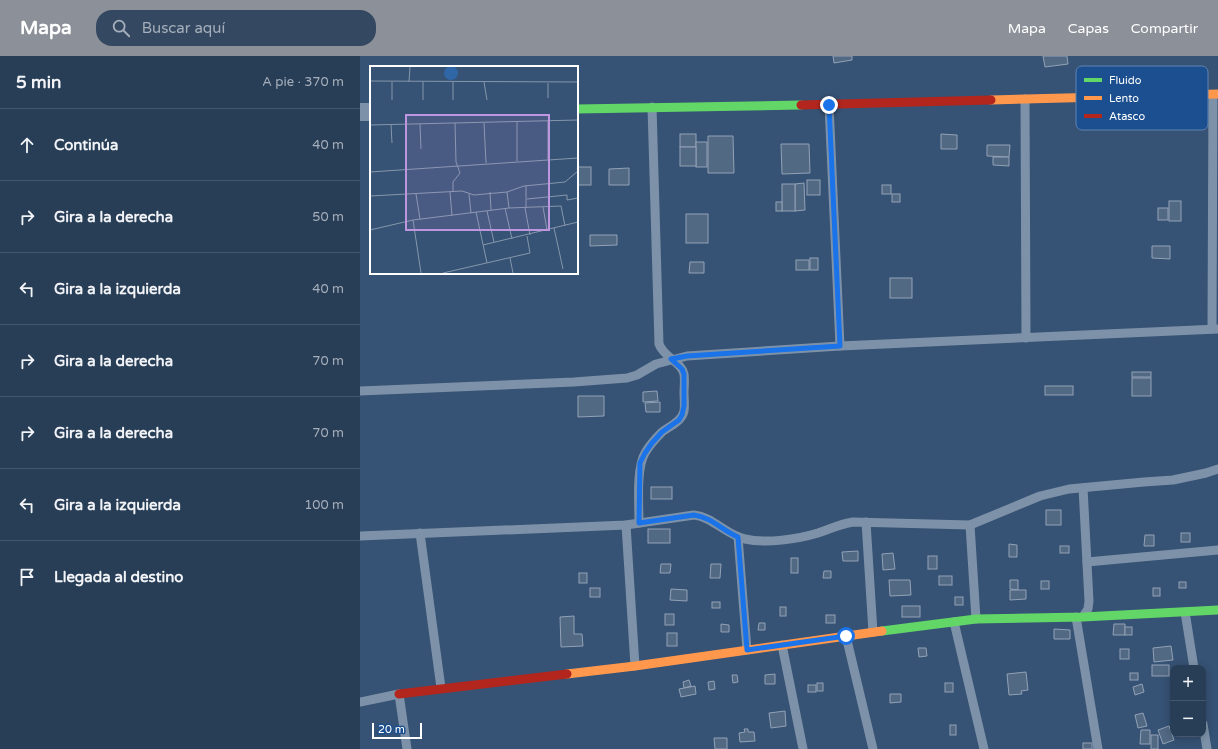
<!DOCTYPE html>
<html lang="es">
<head>
<meta charset="utf-8">
<style>
  body { margin:0; font-family:"Varela Round",sans-serif; background:#344961; color:#f1f3f6 }
  .controls { position:absolute; right:12px; bottom:12px; display:grid; overflow:hidden; border-radius:8px; box-shadow:0 2px 10px #0003 }
  .controls button { width:36px; height:36px; display:grid; place-items:center; padding:0; border:0; border-bottom:1px solid #44576d; background:#283e57; color:#f1f3f6; font:20px sans-serif }
  .scale { position:absolute; left:12px; bottom:10px; width:50px; box-sizing:border-box; padding-left:4px; border:2px solid #fff; border-top:0; font-size:11px; line-height:14px; white-space:nowrap; color:#fff; -webkit-text-stroke:3px #1b4f8f; paint-order:stroke }
  .stop { position:absolute; width:12px; height:12px; margin:-9px; border:3px solid #1a73e8; border-radius:50%; background:#fff }
  .stop.end { background:#1a73e8; border-color:#fff; box-shadow:0 1px 4px #0008 }
  .list { margin:0; padding:0; list-style:none }
  h2 { display:flex; justify-content:space-between; align-items:center; height:52px; margin:0; padding:0 16px; font-size:17px }
  h2 small { font-size:13px; font-weight:400; color:#a5aeba }
  .list li { display:grid; grid-template-columns:26px 1fr auto; gap:12px; align-items:center; box-sizing:border-box; height:72px; padding:0 16px; border-top:1px solid #44576d }
  .list b { display:block; font-size:15px; white-space:nowrap }
  .list em { font-size:13px; font-style:normal; color:#a5aeba }
  .icon { flex:none; width:22px; height:22px; fill:none; stroke:currentColor; stroke-width:2; stroke-linecap:round; stroke-linejoin:round }
  .map { position:relative; flex:none; width:858px; height:693px; overflow:hidden }
  header { display:flex; align-items:center; gap:24px; box-sizing:border-box; height:56px; padding:0 20px; background:#8c9099; color:#fff }
  header strong { font-size:19px }
  nav { display:flex; gap:22px; margin-inline-start:auto; font-size:14px }
  .search { width:280px; height:36px; background:#344961; display:flex; align-items:center; gap:10px; box-sizing:border-box; padding:0 14px; border-radius:16px; color:#a5aeba; font-size:15px }
  main { display:flex }
  aside { flex:1; background:#283e57 }
  .map>svg:first-child { display:block }
  .building { fill:#526984; stroke:#92a2b6 }
  .lines { fill:none; stroke-linecap:round; stroke-linejoin:round }
  .lane { stroke:#7d92a8; stroke-width:9 }
  .street { stroke:#7d92a8; stroke-width:18 }
  .fast { stroke:#63d668; stroke-width:9 }
  .slow { stroke:#ff974d; stroke-width:9 }
  .jam { stroke:#b3261e; stroke-width:9 }
  .route { stroke:#1a73e8; stroke-width:5 }
  .inset-road { fill:none; stroke:#8697ac; stroke-width:1 }
  .view { fill:#bd96df; fill-opacity:0.15; stroke:#bd96df; stroke-width:2 }
  .inset-edge { fill:none; stroke:#fff; stroke-width:2 }
  .key { fill:#1b4f8f; stroke:#5f84b1; stroke-width:1 }
  .key-label { font-size:11px; fill:#fff }
</style>
</head>
<body>
<header>
<strong>Mapa</strong>
<div class="search"><svg class="icon" aria-label="search" viewBox="0 0 24 24"><circle cx="10" cy="10" r="6"/><path d="M15 15l6 6"/></svg>Buscar aquí</div>
<nav><a>Mapa</a><a>Capas</a><a>Compartir</a></nav>
</header>
<main>
<aside>
<h2>5 min<small>A pie · 370 m</small></h2>
<ul class="list">
<li><svg class="icon" aria-label="ahead" viewBox="0 0 24 24"><path d="M12 20V5M6 11l6-6 6 6"/></svg><div><b>Continúa</b></div><em>40 m</em></li>
<li><svg class="icon" aria-label="right" viewBox="0 0 24 24"><path d="M7 20v-9h11M14 6l5 5-5 5"/></svg><div><b>Gira a la derecha</b></div><em>50 m</em></li>
<li><svg class="icon" aria-label="left" viewBox="0 0 24 24"><path d="M17 20v-9H6M10 6l-5 5 5 5"/></svg><div><b>Gira a la izquierda</b></div><em>40 m</em></li>
<li><svg class="icon" aria-label="right" viewBox="0 0 24 24"><path d="M7 20v-9h11M14 6l5 5-5 5"/></svg><div><b>Gira a la derecha</b></div><em>70 m</em></li>
<li><svg class="icon" aria-label="right" viewBox="0 0 24 24"><path d="M7 20v-9h11M14 6l5 5-5 5"/></svg><div><b>Gira a la derecha</b></div><em>70 m</em></li>
<li><svg class="icon" aria-label="left" viewBox="0 0 24 24"><path d="M17 20v-9H6M10 6l-5 5 5 5"/></svg><div><b>Gira a la izquierda</b></div><em>100 m</em></li>
<li><svg class="icon" aria-label="arrive" viewBox="0 0 24 24"><path d="M6 21V4h12l-3 4 3 4H6"/></svg><div><b>Llegada al destino</b></div></li>
</ul>
</aside>
<div class="map">
<svg width="858" height="693" viewBox="0 0 858 693">
  <rect width="100%" height="100%" fill="#365274"/>
  <g class="building">
    <polygon points="473,0 492,0 492,4 474,7"/>
    <polygon points="683,0 707,0 708,8 685,11"/>
    <rect x="320" y="78" width="16" height="13"/>
    <polygon points="581,78 597,79 597,93 581,93"/>
    <polygon points="348,80 373,80 374,117 348,117"/>
    <rect x="336" y="86" width="11" height="25"/>
    <polygon points="421,88 449,88 450,117 422,118"/>
    <polygon points="627,89 650,89 649,101 627,100"/>
    <rect x="320" y="91" width="16" height="19"/>
    <polygon points="633,101 649,101 649,110 633,109"/>
    <rect x="217" y="111" width="14" height="18"/>
    <polygon points="269,112 269,129 249,129 249,113"/>
    <rect x="447" y="124" width="13" height="15"/>
    <polygon points="444,127 445,154 435,155 435,128"/>
    <rect x="422" y="128" width="13" height="27"/>
    <rect x="522" y="129" width="9" height="9"/>
    <rect x="532" y="138" width="8" height="8"/>
    <rect x="809" y="145" width="12" height="20"/>
    <rect x="416" y="146" width="6" height="9"/>
    <rect x="798" y="152" width="10" height="12"/>
    <rect x="326" y="158" width="22" height="29"/>
    <polygon points="230,179 257,179 257,189 230,190"/>
    <polygon points="792,190 810,190 810,203 792,202"/>
    <rect x="450" y="202" width="8" height="12"/>
    <rect x="436" y="204" width="13" height="10"/>
    <polygon points="330,206 344,206 344,217 329,217"/>
    <rect x="530" y="222" width="22" height="20"/>
    <rect x="772" y="316" width="19" height="5"/>
    <rect x="772" y="322" width="19" height="18"/>
    <rect x="685" y="330" width="28" height="9"/>
    <polygon points="297,335 298,345 283,346 283,336"/>
    <polygon points="218,340 244,340 244,360 218,361"/>
    <polygon points="300,346 300,356 286,356 285,347"/>
    <rect x="291" y="431" width="21" height="12"/>
    <rect x="686" y="454" width="15" height="15"/>
    <rect x="288" y="473" width="22" height="14"/>
    <rect x="821" y="477" width="9" height="9"/>
    <polygon points="785,479 794,479 794,490 784,490"/>
    <polygon points="649,488 657,489 657,501 649,501"/>
    <rect x="700" y="490" width="9" height="7"/>
    <polygon points="498,495 498,505 483,505 482,496"/>
    <polygon points="533,497 535,513 523,514 522,498"/>
    <rect x="568" y="500" width="9" height="13"/>
    <rect x="431" y="502" width="7" height="15"/>
    <polygon points="301,508 311,508 310,517 300,517"/>
    <polygon points="351,508 361,508 360,522 350,522"/>
    <polygon points="464,515 471,515 471,522 463,522"/>
    <rect x="219" y="517" width="8" height="10"/>
    <rect x="579" y="520" width="13" height="9"/>
    <polygon points="529,524 550,524 551,539 530,540"/>
    <polygon points="650,524 658,524 658,534 650,533"/>
    <rect x="681" y="525" width="8" height="8"/>
    <rect x="819" y="526" width="7" height="6"/>
    <rect x="230" y="532" width="10" height="9"/>
    <rect x="793" y="532" width="7" height="8"/>
    <polygon points="311,533 327,534 327,545 310,544"/>
    <polygon points="650,534 666,534 666,543 650,544"/>
    <rect x="595" y="541" width="8" height="8"/>
    <rect x="352" y="546" width="8" height="6"/>
    <rect x="542" y="550" width="18" height="11"/>
    <rect x="420" y="551" width="6" height="9"/>
    <rect x="305" y="558" width="9" height="11"/>
    <rect x="466" y="559" width="9" height="8"/>
    <polygon points="214,560 214,578 222,578 223,590 201,591 200,561"/>
    <polygon points="399,567 405,567 405,574 398,574"/>
    <polygon points="361,568 369,569 369,576 361,576"/>
    <polygon points="754,568 765,568 765,579 753,579"/>
    <rect x="765" y="571" width="7" height="8"/>
    <polygon points="694,573 710,574 710,583 694,583"/>
    <rect x="307" y="577" width="10" height="13"/>
    <polygon points="811,590 813,604 794,606 793,592"/>
    <polygon points="558,592 566,592 567,600 559,601"/>
    <rect x="760" y="593" width="9" height="10"/>
    <rect x="792" y="609" width="17" height="11"/>
    <polygon points="666,616 668,634 661,635 662,638 649,639 647,618"/>
    <rect x="770" y="617" width="8" height="7"/>
    <polygon points="415,618 415,628 405,628 405,619"/>
    <polygon points="372,619 377,619 378,626 373,627"/>
    <polygon points="329,624 331,630 324,632 323,626"/>
    <polygon points="354,625 355,633 349,634 348,626"/>
    <rect x="457" y="627" width="6" height="8"/>
    <rect x="585" y="627" width="8" height="9"/>
    <polygon points="782,628 784,636 775,639 773,631"/>
    <rect x="448" y="629" width="8" height="7"/>
    <polygon points="335,630 336,638 321,641 319,633"/>
    <polygon points="530,638 541,638 541,646 530,647"/>
    <polygon points="425,655 426,670 411,672 409,657"/>
    <polygon points="783,657 787,670 778,672 775,659"/>
    <rect x="590" y="669" width="6" height="10"/>
    <polygon points="809,670 814,684 803,688 798,674"/>
    <polygon points="384,673 388,673 388,676 394,676 395,685 380,686 379,677 385,676"/>
    <polygon points="781,674 790,674 790,688 780,688"/>
    <rect x="791" y="679" width="7" height="14"/>
    <polygon points="354,682 367,682 367,693 355,693"/>
    <rect x="723" y="687" width="9" height="6"/>
  </g>
  <g class="lines">
    <g class="lane">
      <polyline points="665,43 666,282"/>
      <polyline points="469,49 480,290"/>
      <polyline points="852,273 853,39"/>
      <polyline points="0,335 214,326 267,322 277,319 296,308 327,300 480,290 858,273"/>
      <polyline points="723,432 729,545 728,553 724,559"/>
      <polyline points="506,466 513,576"/>
      <path d="M279,467C279,449 276,412 285,397C289,390 296,382 302,376C310,370 322,365 324,355C325,349 324,342 324,337C324,331 325,324 324,318C322,306 304,302 299,288L292,51"/>
      <polyline points="266,469 275,610"/>
      <polyline points="610,469 616,563"/>
      <polyline points="60,477 81,632"/>
      <path d="M0,480L266,469L334,459C353,461 366,479 385,483C406,488 438,483 458,477C470,473 480,468 493,466L610,469L680,440L709,433L784,426L813,424L846,417L858,413"/>
      <polyline points="378,481 387,594"/>
      <polyline points="727,506 858,494"/>
      <polyline points="825,556 834,612"/>
      <polyline points="716,561 738,693"/>
      <polyline points="594,566 624,693"/>
      <polyline points="486,580 513,693"/>
      <polyline points="422,589 443,693"/>
      <polyline points="0,646 39,638 47,693"/>
      <polyline points="843,668 847,693"/>
    </g>
    <polyline class="street" points="0,56 11,56"/>
    <g class="fast">
      <polyline points="217,53 441,49"/>
      <polyline points="522,575 616,563 723,561 858,554"/>
    </g>
    <g class="slow">
      <polyline points="631,44 858,38"/>
      <polyline points="207,618 275,610 522,575"/>
    </g>
    <g class="jam">
      <polyline points="441,49 631,44"/>
      <polyline points="39,638 207,618"/>
    </g>
  </g>
  <g class="lines">
    <path class="route" d="M469,49L480,290L327,300L311,303L322,313L324,318V350L322,359L319,364L302,376L292,387L285,397L280,407L279,467L334,459C351,461 363,475 378,481L387,594L486,580"/>
  </g>
  <g transform="translate(10 10)">
    <rect width="208" height="208" fill="#365274"/>
    <path d="M74 7a7 7 0 1 1 14 0a7 7 0 1 1-14 0Z" fill="#2f66a5"/>
    <path class="inset-road" d="M0,15L208,16M22,16V34M39,16L40,1M83,16V34M114,16L117,34M178,17V32M53,34V16M147,56V95M114,57L116,97M21,58L22,77M50,58L51,83M0,59L208,54M178,94V55M0,106L208,92M156,120V142M80,126L82,150M83,126V116L90,107L86,96L85,57M120,126L121,144M137,126L139,142M46,128L50,153M99,128L101,147M0,130L92,125L104,129L137,126L154,120L195,116L208,105M157,133L197,129V134L208,132M173,141L177,164M135,142L142,173M155,142L160,169M117,145L124,176M106,146L117,197M43,154L51,207M184,162L193,203M0,164L43,154L139,142L191,140L195,160M113,179L208,156M140,192L143,207M73,207L160,187L157,170"/>
    <path class="view" d="M36,49H179V164H36Z"/>
    <rect width="208" height="208" class="inset-edge"/>
  </g>
  <rect x="716" y="10" width="132" height="64" rx="6" class="key"/>
  <rect x="724" y="22" width="18" height="4" fill="#63d668"/>
  <rect x="724" y="40" width="18" height="4" fill="#ff974d"/>
  <rect x="724" y="58" width="18" height="4" fill="#b3261e"/>
  <g class="key-label">
    <text x="749" y="28">Fluido</text>
    <text x="749" y="46">Lento</text>
    <text x="749" y="64">Atasco</text>
  </g>
</svg>
<div class="controls">
<button>+</button>
<button>−</button>
</div>
<div class="scale">20 m</div>
<div class="stop" style="left:486px;top:580px"></div>
<div class="stop end" style="left:469px;top:49px"></div>
</div>
</main>
</body>
</html>
